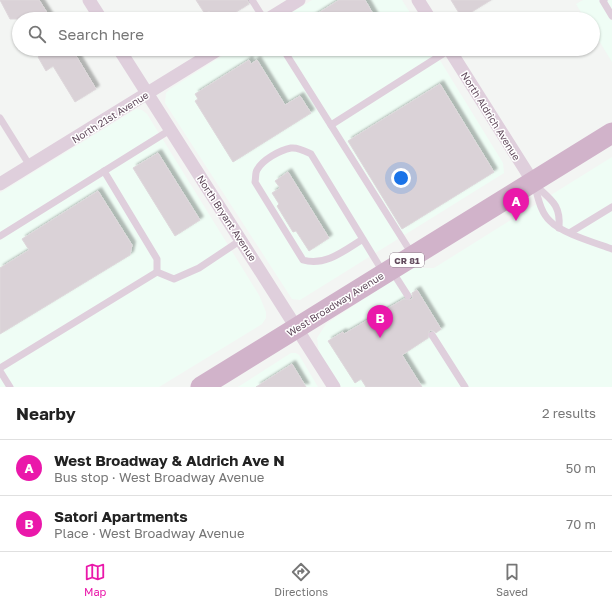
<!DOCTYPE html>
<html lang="en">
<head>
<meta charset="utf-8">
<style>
  body { margin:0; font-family:"Golos Text",sans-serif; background:#f6f6f6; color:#222 }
  .you { position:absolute; left:401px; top:178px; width:14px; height:14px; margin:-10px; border:3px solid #fff; border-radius:50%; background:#1a73e8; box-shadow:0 0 0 6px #1a73e833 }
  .badge { display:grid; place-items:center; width:26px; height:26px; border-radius:50%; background:#ea18aa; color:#fff; font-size:13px; font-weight:700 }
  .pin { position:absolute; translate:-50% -33px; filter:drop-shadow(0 1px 2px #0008) }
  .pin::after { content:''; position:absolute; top:21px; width:14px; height:12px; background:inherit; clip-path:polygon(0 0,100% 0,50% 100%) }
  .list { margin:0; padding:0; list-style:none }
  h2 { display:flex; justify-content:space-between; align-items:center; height:52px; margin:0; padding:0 16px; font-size:17px }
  h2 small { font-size:13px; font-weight:400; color:#767676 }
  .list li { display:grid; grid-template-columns:26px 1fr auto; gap:12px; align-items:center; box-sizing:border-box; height:56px; padding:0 16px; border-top:1px solid #e0e0e0 }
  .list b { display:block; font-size:15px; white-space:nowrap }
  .list p { margin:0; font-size:13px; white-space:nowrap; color:#767676 }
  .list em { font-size:13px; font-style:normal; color:#767676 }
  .icon { flex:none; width:22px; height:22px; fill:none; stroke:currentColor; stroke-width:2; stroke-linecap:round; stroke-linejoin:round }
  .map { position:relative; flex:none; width:612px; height:387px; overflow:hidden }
  .search { position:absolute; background:#fff; box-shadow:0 1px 3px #0004; left:12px; right:12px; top:12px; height:44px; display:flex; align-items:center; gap:10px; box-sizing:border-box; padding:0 14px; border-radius:22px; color:#767676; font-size:15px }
  .sheet { height:164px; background:#fff }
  nav { display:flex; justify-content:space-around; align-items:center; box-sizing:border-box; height:56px; border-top:1px solid #e0e0e0; background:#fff; font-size:11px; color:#767676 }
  nav a { display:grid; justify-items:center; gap:2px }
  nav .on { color:#ea18aa }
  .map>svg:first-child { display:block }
  .commercial { fill:#effdf5 }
  .building { fill:#dad2d7; stroke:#ded7db; filter:url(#shadow) }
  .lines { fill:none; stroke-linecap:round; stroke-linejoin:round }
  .lane { stroke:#dfcfdc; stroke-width:7 }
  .street { stroke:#dfcfdc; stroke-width:13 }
  .primary { stroke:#d1b3ca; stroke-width:21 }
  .labels { text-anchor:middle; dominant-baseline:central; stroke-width:3; stroke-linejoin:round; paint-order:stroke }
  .shield { fill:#fff; stroke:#90808d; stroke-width:1 }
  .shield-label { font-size:9px; font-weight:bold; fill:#614a5c }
  .street-label { font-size:10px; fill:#614a5c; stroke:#fff }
</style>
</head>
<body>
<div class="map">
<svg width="612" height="387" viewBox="0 0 612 387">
  <defs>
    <filter id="shadow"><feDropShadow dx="3.5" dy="-3.5" stdDeviation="1" flood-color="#0004"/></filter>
  </defs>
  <rect width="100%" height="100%" fill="#f3f5f3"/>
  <g class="commercial">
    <polygon points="312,0 402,0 414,19 281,19"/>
    <polygon points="583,0 612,0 612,62 593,31 593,19 585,19 576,4"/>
    <polygon points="233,49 433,49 503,163 504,173 300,300 292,299 165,103 166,93 170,89"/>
    <polygon points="136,109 142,110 147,114 259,295 266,312 266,318 262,324 159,387 0,387 0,193"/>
    <polygon points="612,157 612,387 340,387 319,353 317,338 326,324 406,271 412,268 434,268"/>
    <polygon points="291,353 296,353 299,355 318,387 238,387"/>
  </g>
  <g class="building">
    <polygon points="0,0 39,0 51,19 10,19"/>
    <polygon points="196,0 247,0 249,4 225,19 214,19 209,11 205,14"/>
    <polygon points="339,0 365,0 376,19 309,19"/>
    <polygon points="451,0 491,0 462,18"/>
    <polygon points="50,49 72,49 96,89 75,102 53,66 46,71 38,57"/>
    <polygon points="249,60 251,64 257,60 285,105 300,96 311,113 233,162 195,101 198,99 195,94"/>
    <polygon points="440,84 494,172 402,229 348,141"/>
    <polygon points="158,153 200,220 175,236 133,168"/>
    <polygon points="288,172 329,238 309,251 296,231 293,232 277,206 279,204 272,193 280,188 275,181"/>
    <polygon points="98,191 132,245 130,255 0,334 0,268 29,250 22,239"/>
    <polygon points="417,290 441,329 436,333 432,330 429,331 428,338 402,355 422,387 366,387 361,379 355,383 328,341 343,332 344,334 404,299 410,300 413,298 412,293"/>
    <polygon points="292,364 306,387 256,387"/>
  </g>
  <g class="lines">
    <g class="lane">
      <polyline points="252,0 264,19"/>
      <polyline points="604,0 603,1 612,16"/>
      <polyline points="283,49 412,254"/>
      <polyline points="0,118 30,166"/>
      <polyline points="331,125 449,50"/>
      <polyline points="104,171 157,259 157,272 174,279 199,268 241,240"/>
      <path d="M534,184C538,196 540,212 550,221C561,233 596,243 612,249"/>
      <path d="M534,184C551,200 561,204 559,228"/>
      <polyline points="571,232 612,207"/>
      <polyline points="0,236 170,130"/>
      <path d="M363,239C345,250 325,267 303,260L255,182C256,178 255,173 257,170C262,160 280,150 291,148C298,147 305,151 311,154L383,272"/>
      <polyline points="392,271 408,296"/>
      <polyline points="432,335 465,387"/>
      <polyline points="0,368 157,272"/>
      <polyline points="0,371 10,387"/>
    </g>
    <g class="street">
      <polyline points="89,0 101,19"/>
      <polyline points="418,0 430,19"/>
      <polyline points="268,19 299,0"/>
      <polyline points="119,49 334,387"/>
      <polyline points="449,49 533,182"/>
      <polyline points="0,184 219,49"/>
    </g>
    <polyline class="primary" points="201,387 612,133"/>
  </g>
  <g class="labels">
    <rect class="shield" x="390" y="253" width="34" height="14" rx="3"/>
    <g class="shield-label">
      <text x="407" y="260">CR 81</text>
    </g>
    <g class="street-label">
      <text transform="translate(491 116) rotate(58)">North Aldrich Avenue</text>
      <text transform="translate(110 117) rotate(-32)">North 21st Avenue</text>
      <text transform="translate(227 218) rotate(57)">North Bryant Avenue</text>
      <text transform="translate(335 304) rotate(-32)">West Broadway Avenue</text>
    </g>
  </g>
</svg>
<div class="you"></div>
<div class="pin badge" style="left:516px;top:221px">A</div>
<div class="pin badge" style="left:380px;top:338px">B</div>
<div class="search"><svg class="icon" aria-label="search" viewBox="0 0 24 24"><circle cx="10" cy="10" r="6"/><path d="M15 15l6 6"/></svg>Search here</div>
</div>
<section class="sheet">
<h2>Nearby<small>2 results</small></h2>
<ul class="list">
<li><span class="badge">A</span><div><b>West Broadway &amp; Aldrich Ave N</b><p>Bus stop · West Broadway Avenue</p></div><em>50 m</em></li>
<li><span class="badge">B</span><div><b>Satori Apartments</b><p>Place · West Broadway Avenue</p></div><em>70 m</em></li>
</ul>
</section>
<nav>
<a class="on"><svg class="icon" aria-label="map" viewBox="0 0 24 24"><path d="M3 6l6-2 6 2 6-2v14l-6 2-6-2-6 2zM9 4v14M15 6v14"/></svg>Map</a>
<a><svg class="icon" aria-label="directions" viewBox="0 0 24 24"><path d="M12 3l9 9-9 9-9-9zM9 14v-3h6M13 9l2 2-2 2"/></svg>Directions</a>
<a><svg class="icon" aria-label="saved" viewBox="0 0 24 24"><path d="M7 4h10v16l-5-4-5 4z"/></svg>Saved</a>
</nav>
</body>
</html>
